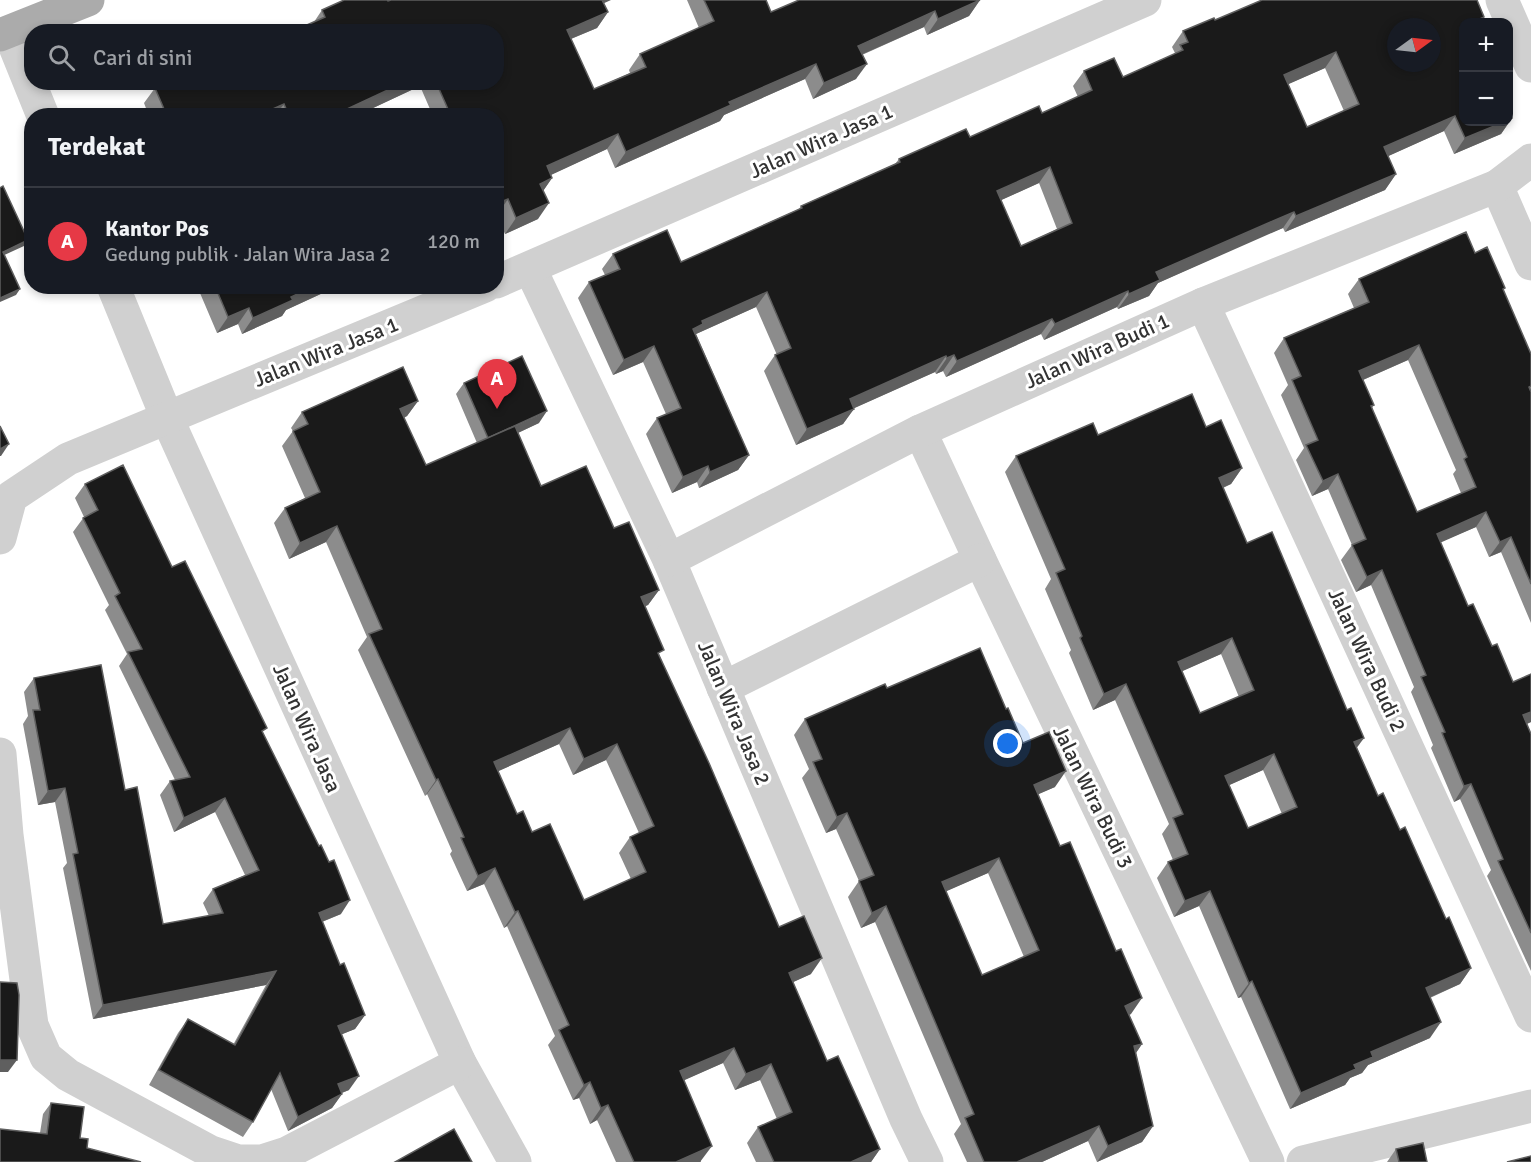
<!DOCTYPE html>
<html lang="id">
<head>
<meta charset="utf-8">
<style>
  body { margin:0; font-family:Signika,sans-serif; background:#20242c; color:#f1f3f6 }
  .controls { position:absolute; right:18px; top:18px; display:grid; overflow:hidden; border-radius:12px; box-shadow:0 3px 9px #0003 }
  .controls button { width:54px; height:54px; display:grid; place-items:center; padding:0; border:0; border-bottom:2px solid #363941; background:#171b24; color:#f1f3f6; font:30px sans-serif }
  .compass { position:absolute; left:1387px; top:18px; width:54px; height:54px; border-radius:50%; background:#171b24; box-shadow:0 3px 9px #0003; rotate:75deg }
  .you { position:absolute; left:1008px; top:744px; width:21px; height:21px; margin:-15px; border:4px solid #fff; border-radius:50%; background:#1a73e8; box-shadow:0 0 0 9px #1a73e833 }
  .badge { display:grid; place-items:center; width:39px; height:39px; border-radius:50%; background:#e63946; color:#fff; font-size:20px; font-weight:700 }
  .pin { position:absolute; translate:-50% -50px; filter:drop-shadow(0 2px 3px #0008) }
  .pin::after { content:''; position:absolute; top:32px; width:21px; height:18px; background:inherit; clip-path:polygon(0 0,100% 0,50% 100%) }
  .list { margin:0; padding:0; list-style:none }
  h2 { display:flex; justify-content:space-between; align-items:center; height:78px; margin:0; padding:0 24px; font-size:26px }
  h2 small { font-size:20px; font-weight:400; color:#9ea1a6 }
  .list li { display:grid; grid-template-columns:39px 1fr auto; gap:18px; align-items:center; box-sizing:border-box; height:108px; padding:0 24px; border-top:2px solid #363941 }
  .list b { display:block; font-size:22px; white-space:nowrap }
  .list p { margin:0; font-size:20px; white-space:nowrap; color:#9ea1a6 }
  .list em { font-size:20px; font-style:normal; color:#9ea1a6 }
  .icon { flex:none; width:33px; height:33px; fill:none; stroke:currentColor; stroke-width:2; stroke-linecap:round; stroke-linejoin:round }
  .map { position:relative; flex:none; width:1531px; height:1162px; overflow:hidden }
  .search { position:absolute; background:#171b24; box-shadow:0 3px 9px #0003; left:24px; top:24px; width:480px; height:66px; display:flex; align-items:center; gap:15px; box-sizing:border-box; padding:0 21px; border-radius:24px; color:#9ea1a6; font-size:22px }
  .panel { position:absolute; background:#171b24; box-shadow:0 3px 9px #0003; left:24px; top:108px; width:480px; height:186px; border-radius:24px }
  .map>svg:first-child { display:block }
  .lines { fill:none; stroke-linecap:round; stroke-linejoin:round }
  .minor { stroke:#d0d0d0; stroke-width:33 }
  .major { stroke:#ababab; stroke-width:33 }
  .wall { fill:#8c8c8c; fill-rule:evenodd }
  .shaded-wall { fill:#5f5f5f }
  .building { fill:#1a1a1a; stroke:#5f5f5f; stroke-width:1.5; fill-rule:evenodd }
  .labels { text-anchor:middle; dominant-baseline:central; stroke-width:6; stroke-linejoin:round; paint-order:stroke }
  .street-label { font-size:21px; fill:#333; stroke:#fff }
</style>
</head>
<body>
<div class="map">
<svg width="1531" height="1162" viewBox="0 0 1531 1162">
  <rect width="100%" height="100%" fill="#fff"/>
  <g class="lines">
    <g class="minor">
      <polyline points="1502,0 1531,66"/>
      <polyline points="9,32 43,116"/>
      <polyline points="1497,186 1531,264"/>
      <polyline points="530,268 669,560 906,1119 927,1162"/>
      <polyline points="496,282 1145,0"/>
      <polyline points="113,286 167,418 460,1063 515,1162"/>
      <polyline points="1203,304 1531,1016"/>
      <polyline points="920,431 980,560 1268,1162"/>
      <polyline points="0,538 11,497 68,459 485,286"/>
      <polyline points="669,560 920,431 1203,304 1497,186 1531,160"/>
      <polyline points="723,688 980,560"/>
      <polyline points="0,754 7,835 32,1025 46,1057 68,1075 211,1152 238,1161 262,1161 287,1153 460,1063"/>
      <polyline points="1303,1162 1531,1106"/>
    </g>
    <polyline class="major" points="0,35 88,0"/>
  </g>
  <g class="wall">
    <polygon points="687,0 766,0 771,12 980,0 969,16 927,35 924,27 862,55 856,79 813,99 805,79 724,115 720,121 615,168 607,149 550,175 552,178 543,191 538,219 505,234 496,215 496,116 433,116 420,86 356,116 149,116 144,103 155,88 166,82 496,82 314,22 322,10 388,1 604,3 608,12 597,28 571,39 594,89 630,73 629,70 640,54 699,28"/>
    <path d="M1484,17L1481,22H1464L1512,118L1501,134L1454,154L1444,131L1388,156L1396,174L1385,190L1285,232L1283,228L1262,236L1158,283L1149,296L1118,309L1117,307L1044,340L1041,334L946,377L943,371L936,374L935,372L854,408L843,424L796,445L764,371L775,355H777L756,307L696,334L749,455L738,470L699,488L697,482L672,493L646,434L657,418L666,414L643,362L613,375L578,298L589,282L605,275L602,269L613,254L681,262L799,209L801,206L895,164L899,159L970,137L1042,113L1078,97L1073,86L1084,71L1123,77L1174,54L1175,53L1172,47L1183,31L1215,20ZM1325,68L1344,111L1307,127L1288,84ZM1039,183L1057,229L1021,246L1001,200Z"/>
    <path d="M1475,253L1505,288L1503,290L1531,354V623L1501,552L1489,557L1476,527L1440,542L1468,606L1492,646L1531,722L1527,724L1531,734V971L1487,876L1491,870L1460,799L1454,802L1431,748L1433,745L1411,692L1414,687L1371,585L1356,592L1341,560L1352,545L1328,489L1312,496L1296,460L1304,448L1281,395L1288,385L1274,353L1284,338L1354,308L1348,294L1359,279ZM1408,360L1456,470L1453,474L1461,493L1417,512L1372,408L1374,405L1363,380Z"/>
    <polygon points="197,286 338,286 286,310 282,316 242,334 238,324 217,333"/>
    <path d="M464,383L539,423L518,433L541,486L614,528L659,590L648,605L645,606L660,657L779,927L811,974L793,982L827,1061L880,1149L871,1162H756L747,1143L758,1127L777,1119L760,1080L735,1090L723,1063L684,1080L701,1162H616L597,1120L590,1124L579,1098L573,1100L548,1045L555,1036L507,926L504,928L484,884L467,891L450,854L452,851L427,794L425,796L358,650L367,637L326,542L289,559L274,523L285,508L305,498L282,446L293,431L291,428L302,412L418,401L407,416L404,418L426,465L477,443L456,394ZM559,744L573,775L606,760L639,833L630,837L619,853L631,879L584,900L532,832L517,814L498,771Z"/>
    <path d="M1206,427L1242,468L1231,484L1223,488L1247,543L1357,748L1378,796L1400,830L1471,968L1460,984L1430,998V1038L1368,1065L1362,1073L1350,1078L1345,1085L1290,1109L1241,997L1238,998L1199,906L1174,917L1157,878L1168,862L1173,860L1162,834L1169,824L1115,700L1093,710L1069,653L1071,650L1045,589L1051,579L1005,472L1016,456L1098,435ZM1221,654L1239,697L1200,713L1182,671ZM1263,770L1282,814L1248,828L1229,785Z"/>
    <polygon points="85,484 172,567 263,734 341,914 322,922 340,965 365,1015 355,1029 342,1034 349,1090 342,1093 342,1094 332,1108 288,1131 271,1089 253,1122 243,1137 149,1085 178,1033 188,1019 233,1045 266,985 93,1019 63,868 67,863 55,802 38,805 23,724 28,716 24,692 34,678 125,790 163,924 209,916 203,903 213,889 245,875 215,812 174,832 160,795 170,781 175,780 119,666 127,654 105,610 109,605 73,532 84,517 75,498"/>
    <path d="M887,688L1006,709L1023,743L1055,787L1038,794L1131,1014L1129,1015L1142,1044L1136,1053L1153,1126L1142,1142L1097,1162L1088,1141L1042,1162H967L954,1134L961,1124L875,922L861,928L848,897L859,881L836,829L826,833L802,778L809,769L794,735L805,719ZM988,873L1024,957L982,975L946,891Z"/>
    <polygon points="51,1103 80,1138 87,1148 0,1162 40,1133 43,1114"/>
    <polygon points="1396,1149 1427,1162 1387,1162"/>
  </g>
  <g class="shaded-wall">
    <polygon points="596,0 611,0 589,10"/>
    <polygon points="980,0 969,16 927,35 938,19"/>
    <polygon points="935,11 924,27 847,61 858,46"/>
    <polygon points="608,12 597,28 556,45 567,30"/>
    <polygon points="1336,52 1325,68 1273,91 1284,75"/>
    <polygon points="816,64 805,79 724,115 720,121 615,168 626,152 729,102"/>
    <polygon points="867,64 856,79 813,99 824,83"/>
    <polygon points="405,82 423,82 420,86 356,116 340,116 343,111"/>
    <polygon points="284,104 275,116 257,116"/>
    <polygon points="1455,116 1444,131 1373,163 1384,147"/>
    <polygon points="1512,118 1501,134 1454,154 1465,138 1504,122 1509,122 1509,119"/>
    <polygon points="618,134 607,149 536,182 547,166"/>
    <polygon points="1050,167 1039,183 986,207 997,191"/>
    <polygon points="1396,174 1385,190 1285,232 1296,216"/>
    <polygon points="552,178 541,194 540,184"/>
    <polygon points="508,199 497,215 496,215 496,204"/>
    <polygon points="549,203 538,219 505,234 516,218"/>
    <polygon points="1294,212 1283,228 1158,283 1149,296 1118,309 1129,294 1156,272"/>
    <polygon points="28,240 24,246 0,257 3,252"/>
    <polygon points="314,286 338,286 286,310 282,316 242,334 253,318 291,297"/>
    <polygon points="20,289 16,295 0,302 0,298"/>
    <polygon points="1128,291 1117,307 1044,340 1055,324"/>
    <polygon points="767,292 756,307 696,334 692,340 693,329 702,321"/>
    <polygon points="249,308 238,324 217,333 228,317"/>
    <polygon points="1052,319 1041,334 946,377 957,361"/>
    <polygon points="1419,345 1408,360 1349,386 1359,371"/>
    <polygon points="654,346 643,362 613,375 624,360"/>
    <polygon points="954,355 943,371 936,374 947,358"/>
    <polygon points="946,356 935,372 839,415 850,399"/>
    <polygon points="418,401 407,416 389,425 400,409"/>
    <polygon points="854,409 843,424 796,445 807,429"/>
    <polygon points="547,411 539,423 481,450 489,439"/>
    <polygon points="9,444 1,456 0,456 0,449"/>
    <polygon points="749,455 738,470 699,488 710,472"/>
    <polygon points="708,466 697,482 672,493 683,477"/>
    <polygon points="1242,468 1231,484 1208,494 1219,478"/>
    <polygon points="1338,474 1328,489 1312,496 1323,481"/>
    <polygon points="1486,512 1476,527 1426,549 1437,534"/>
    <polygon points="337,526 326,542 289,559 300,543"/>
    <polygon points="1511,537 1501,552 1489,557 1500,542"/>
    <polygon points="1382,570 1371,585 1356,592 1367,577"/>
    <polygon points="659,590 648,605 630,613 641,597"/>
    <polygon points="1232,638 1221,654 1167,678 1178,662"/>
    <polygon points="1126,684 1115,700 1093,710 1104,694"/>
    <polygon points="1531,712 1531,722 1513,730 1523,715"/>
    <polygon points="570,728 559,744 483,778 494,762"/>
    <polygon points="1364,738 1353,753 1354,742"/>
    <polygon points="617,744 606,760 573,775 584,759"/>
    <polygon points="1274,754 1263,770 1214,792 1225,776"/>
    <polygon points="1066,771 1055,787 1023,801 1034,785"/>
    <polygon points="438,779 427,794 425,796 436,780"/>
    <polygon points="1471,784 1460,799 1454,802 1464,786"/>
    <polygon points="65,788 55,802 38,805 48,791"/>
    <polygon points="225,798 215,812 174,832 184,818"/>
    <polygon points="847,813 836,829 826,833 837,817"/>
    <polygon points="999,858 988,873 931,898 942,882"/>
    <polygon points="495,868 484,884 467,891 478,876"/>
    <polygon points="1210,891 1199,906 1174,917 1185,901"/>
    <polygon points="350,900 341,914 309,927 319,913"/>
    <polygon points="886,906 875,922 861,928 872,913"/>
    <polygon points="518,911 507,926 504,928 515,912"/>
    <polygon points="822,958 811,974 778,989 789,973"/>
    <polygon points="1471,968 1460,984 1415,1004 1426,988"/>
    <polygon points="276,971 266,985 93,1019 103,1005"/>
    <polygon points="1252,981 1241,997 1238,998 1249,983"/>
    <polygon points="1142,998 1131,1014 1114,1021 1125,1006"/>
    <polygon points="365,1015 355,1029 328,1040 338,1026"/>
    <polygon points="1441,1022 1430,1038 1368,1065 1362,1073 1350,1078 1345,1085 1290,1109 1301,1093 1354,1065 1371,1052"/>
    <polygon points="1142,1044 1131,1060 1134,1046"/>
    <polygon points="734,1048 723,1063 669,1087 680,1071"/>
    <polygon points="0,1060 17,1060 8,1072 0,1072"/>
    <polygon points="771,1064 760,1080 735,1090 746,1074"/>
    <polygon points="359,1076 349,1090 328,1098 338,1084"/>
    <polygon points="590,1082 579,1098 573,1100 584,1085"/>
    <polygon points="342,1094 332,1108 288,1131 298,1117"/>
    <polygon points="608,1105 597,1120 590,1124 601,1108"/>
    <polygon points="1099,1126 1088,1141 1042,1162 1017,1162"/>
    <polygon points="1153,1126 1142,1142 1097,1162 1108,1146"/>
    <polygon points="712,1146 700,1162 676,1162"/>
    <polygon points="880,1149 871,1162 851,1162"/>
  </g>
  <g class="building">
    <polygon points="344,0 387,0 388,1 391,0 602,0 608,12 567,30 594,89 646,67 640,54 714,21 704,0 766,0 771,12 799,0 980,0 938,19 935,11 858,46 867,64 824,83 816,64 729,102 731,105 626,152 618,134 547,166 552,178 540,184 549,203 516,218 508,199 496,204 496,116 451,116 436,82 496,82 496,32 291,32 325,17 322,10"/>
    <path d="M1262,0H1477L1484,17L1480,19L1481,22H1464V122H1504L1465,138L1455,116L1384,147L1396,174L1296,216L1294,212L1273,221L1156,272L1160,280L1129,294L1128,291L1055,324L1052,319L957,361L954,355L947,358L946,356L850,399L854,409L807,429L775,355L791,348L767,292L702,321L703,324L693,329L749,455L710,472L708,466L683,477L657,418L681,408L654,346L624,360L589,282L620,269L613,254L667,230L681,262L802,208L801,206L900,162L899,159L966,129L970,137L1039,106L1042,113L1092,90L1084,71L1114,58L1123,77L1183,50L1180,45L1188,42L1183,31L1214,18L1215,20ZM1396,27H1432V63H1396ZM1336,52L1359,104L1307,127L1284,75ZM1050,167L1072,223L1021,246L997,191Z"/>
    <polygon points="166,82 405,82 343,111 345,116 289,116 284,104 257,116 167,116 155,88"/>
    <polygon points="1509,110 1512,118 1509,119"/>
    <polygon points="3,186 28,240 3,252 20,289 0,298 0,188"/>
    <path d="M1466,232L1475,253L1487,247L1505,288L1503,289L1531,354V386L1529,387L1531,392V584L1511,537L1500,542L1486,512L1437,534L1468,606L1473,604L1492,646L1497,644L1513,682L1531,674V712L1523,715L1531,734V933L1498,861L1503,859L1471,784L1464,786L1442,733L1445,732L1421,677L1426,675L1382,570L1367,577L1352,545L1366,539L1338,474L1323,481L1306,445L1318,440L1292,380L1301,376L1284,338L1369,302L1359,279ZM1419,345L1467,457L1464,459L1476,487L1417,512L1371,406L1374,405L1359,371Z"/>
    <polygon points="215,286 314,286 291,297 293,300 253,318 249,308 228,317"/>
    <polygon points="522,356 547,411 488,438 464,383"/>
    <path d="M403,367L418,401L400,409L426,465L515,426L541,486L586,466L614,528L629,522L659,590L641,597L664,650L658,653L709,763L779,927L804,916L822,958L789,973L827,1061L838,1056L880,1149L851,1162H774L758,1127L792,1112L771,1064L746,1074L734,1048L680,1071L712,1146L676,1162H634L608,1105L601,1108L590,1082L584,1085L559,1030L569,1025L518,911L515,912L495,868L478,876L461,838L464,837L438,779L436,780L369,634L382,629L337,526L300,543L285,508L320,492L293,431L308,424L302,412ZM570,728L584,759L617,744L654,826L630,837L646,872L584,900L550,824L532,832L523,811L517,814L494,762Z"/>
    <path d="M1192,394L1206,427L1221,420L1242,468L1219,478L1247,543L1272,532L1347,710L1351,708L1364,738L1354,742L1378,796L1383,793L1400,830L1405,827L1446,919L1449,917L1471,968L1426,988L1441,1022L1371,1052L1373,1057L1354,1065L1356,1069L1301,1093L1252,981L1249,983L1210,891L1185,901L1168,862L1188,854L1173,818L1183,814L1126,684L1104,694L1080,638L1082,636L1056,573L1065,569L1016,456L1093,423L1098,435ZM1232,638L1254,690L1200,713L1178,662ZM1274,754L1297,807L1248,828L1225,776Z"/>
    <polygon points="0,426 9,444 0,449"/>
    <polygon points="123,465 172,567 185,561 267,728 262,731 319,846 321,845 329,862 334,860 350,900 319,913 340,965 344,963 365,1015 338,1026 359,1076 338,1084 342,1094 298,1117 280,1073 253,1122 159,1070 188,1019 235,1045 276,971 103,1005 73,854 78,853 65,788 48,791 33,710 40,710 34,678 101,665 125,790 137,787 163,924 223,913 213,889 259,870 225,798 184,818 170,781 190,777 128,652 142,649 115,596 120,593 83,518 98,510 85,484"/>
    <path d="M980,648L1006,709L1008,708L1023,743L1049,732L1066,771L1034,785L1060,846L1070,842L1116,951L1121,949L1142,998L1125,1006L1142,1044L1134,1046L1153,1126L1108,1146L1099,1126L1017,1162H984L965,1118L974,1114L886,906L872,913L859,881L874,875L847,813L837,817L813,762L822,759L805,719L885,684L887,688ZM999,858L1039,950L982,975L942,882Z"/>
    <polygon points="0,982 17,983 19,995 17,1060 0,1060"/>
    <polygon points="51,1103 84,1107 80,1138 88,1139 87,1148 141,1162 0,1162 0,1129 47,1134"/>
    <polygon points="454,1129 472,1162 395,1162"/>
    <polygon points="1423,1143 1427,1162 1399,1162 1396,1149"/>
    <polygon points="1531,1156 1531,1162 1507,1162"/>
  </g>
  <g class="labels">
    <g class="street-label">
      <text transform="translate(821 141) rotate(-24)">Jalan Wira Jasa 1</text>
      <text transform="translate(1097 351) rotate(-24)">Jalan Wira Budi 1</text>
      <text transform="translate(326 352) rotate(-22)">Jalan Wira Jasa 1</text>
      <text transform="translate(1367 660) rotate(65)">Jalan Wira Budi 2</text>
      <text transform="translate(734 713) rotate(67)">Jalan Wira Jasa 2</text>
      <text transform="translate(307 728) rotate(66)">Jalan Wira Jasa</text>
      <text transform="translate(1093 797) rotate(64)">Jalan Wira Budi 3</text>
    </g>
  </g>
</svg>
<div class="controls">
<button>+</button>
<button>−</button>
</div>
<svg class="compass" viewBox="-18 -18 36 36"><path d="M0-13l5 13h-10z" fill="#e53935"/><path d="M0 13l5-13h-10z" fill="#9ea1a6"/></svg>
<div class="you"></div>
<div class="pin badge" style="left:497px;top:409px">A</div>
<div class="search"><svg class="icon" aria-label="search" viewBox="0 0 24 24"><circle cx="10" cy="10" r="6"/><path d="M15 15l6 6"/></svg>Cari di sini</div>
<section class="panel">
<h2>Terdekat<small></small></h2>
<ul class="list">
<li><span class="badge">A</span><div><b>Kantor Pos</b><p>Gedung publik · Jalan Wira Jasa 2</p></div><em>120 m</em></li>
</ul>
</section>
</div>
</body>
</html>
